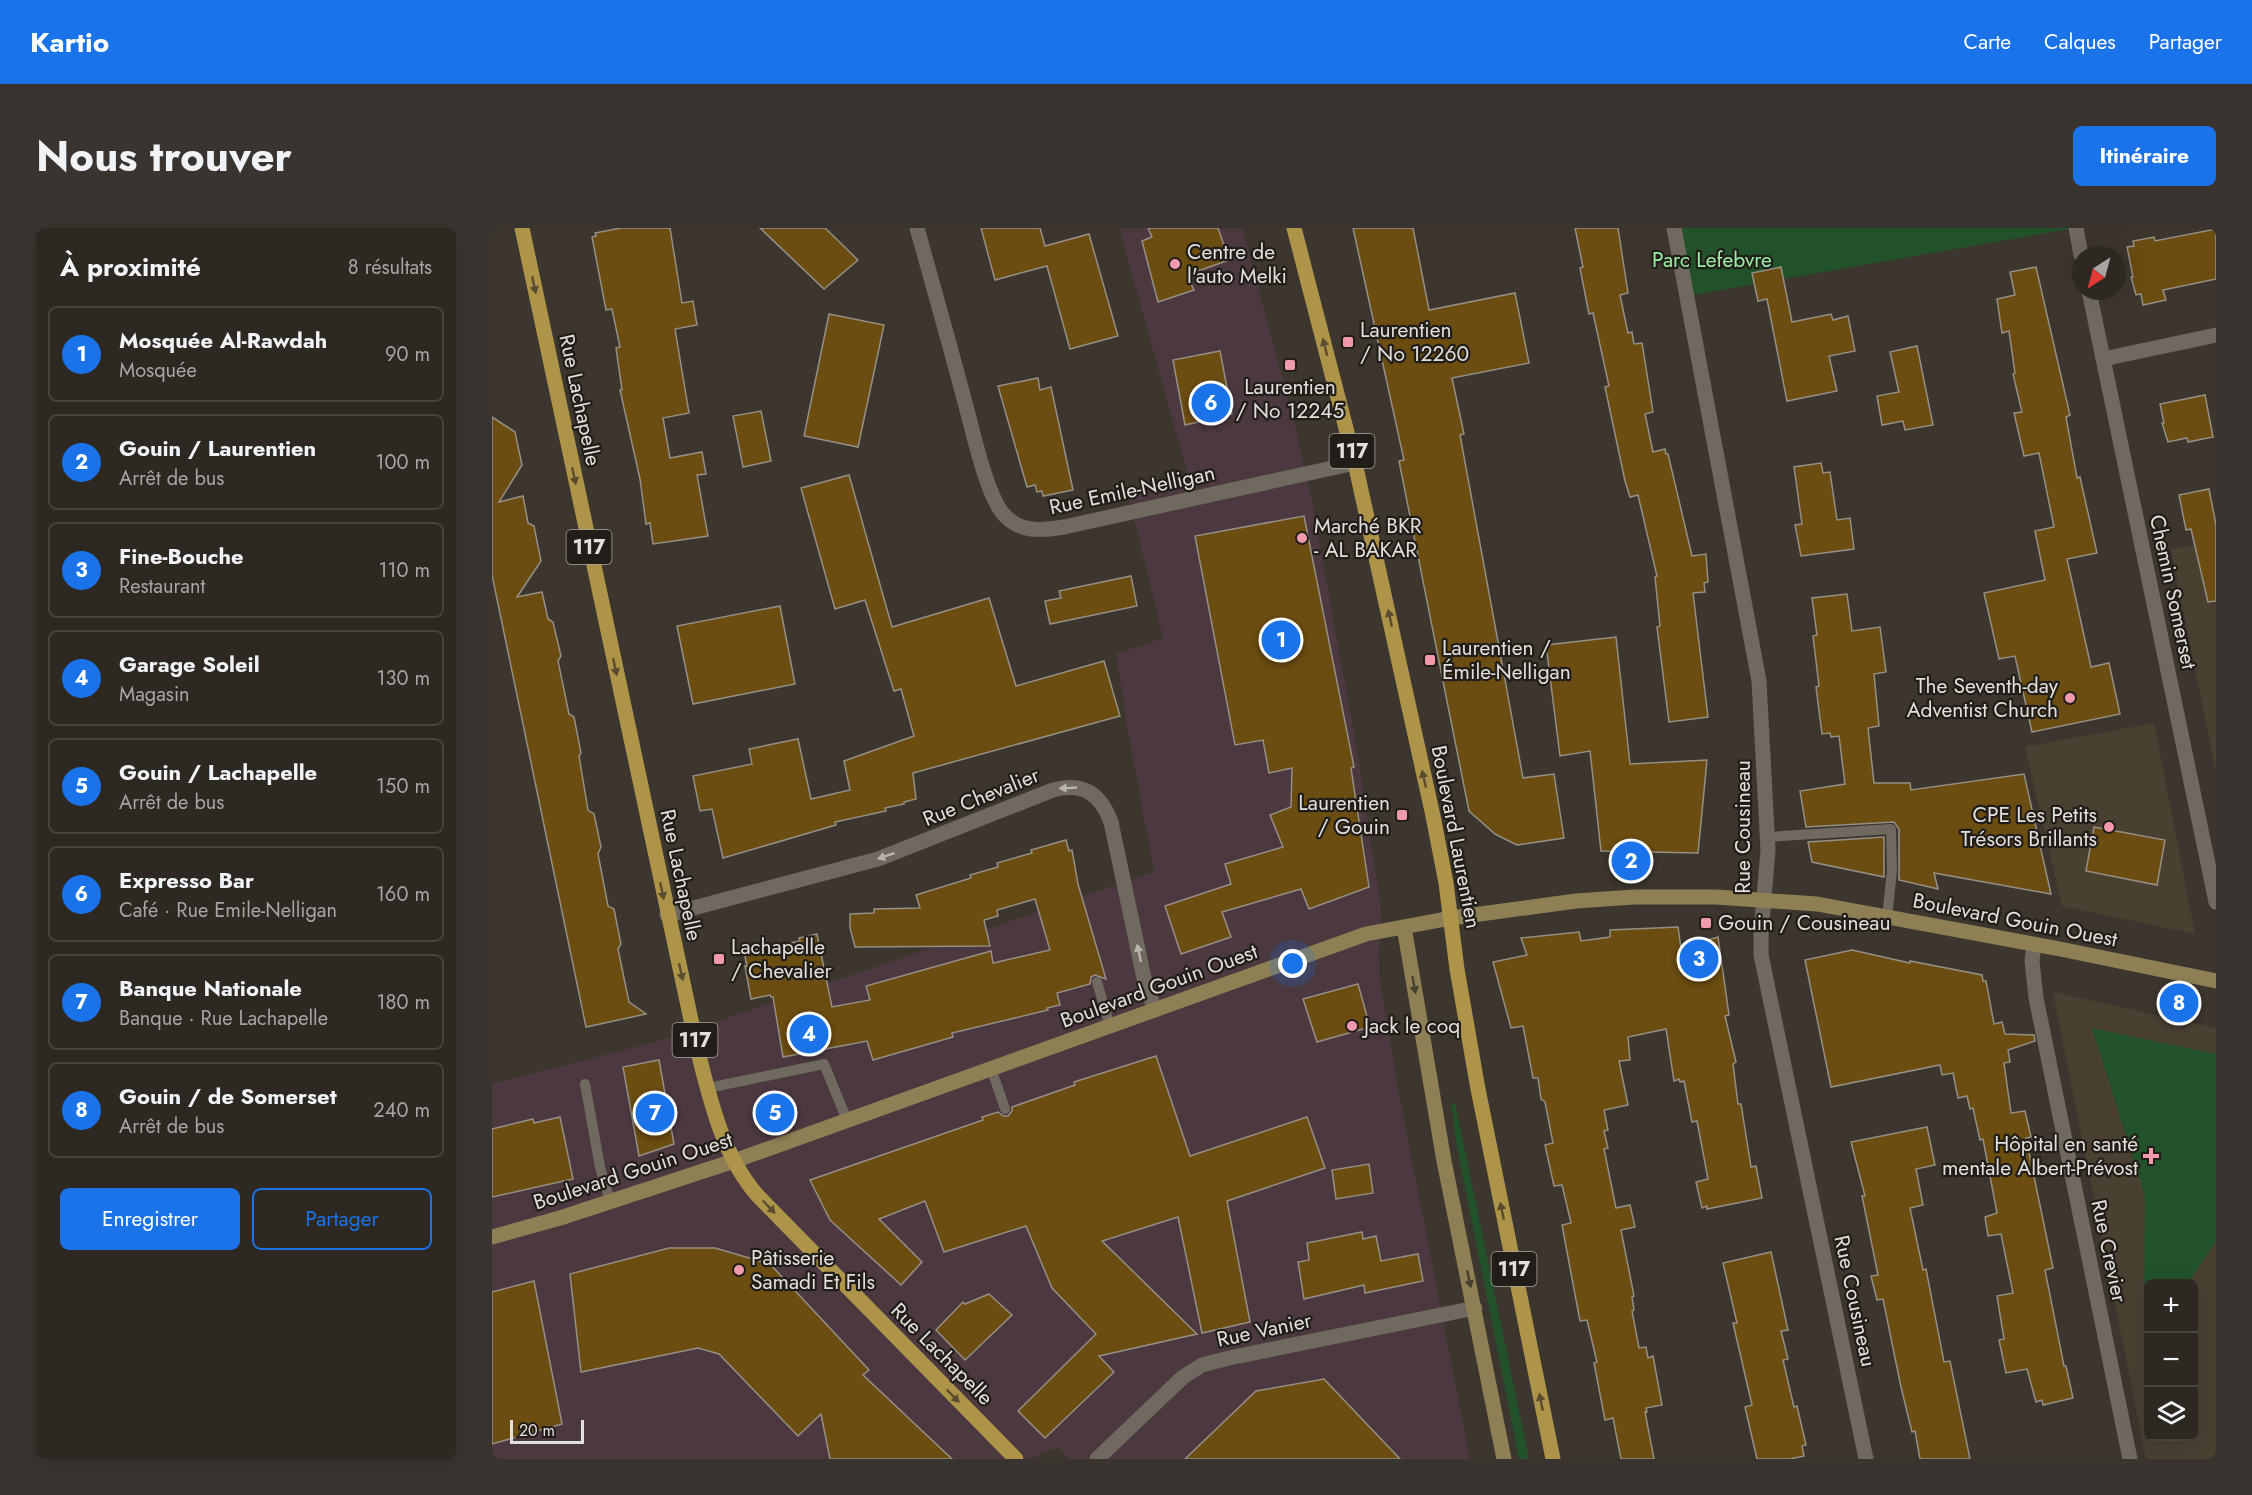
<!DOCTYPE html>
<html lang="fr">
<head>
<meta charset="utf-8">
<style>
  body { margin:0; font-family:Jost,sans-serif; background:#39342f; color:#f1f3f6 }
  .controls { position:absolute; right:18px; bottom:18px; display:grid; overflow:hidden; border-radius:9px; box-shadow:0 6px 24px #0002 }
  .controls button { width:54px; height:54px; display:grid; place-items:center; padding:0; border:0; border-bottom:2px solid #484440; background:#2d2822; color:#f1f3f6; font:30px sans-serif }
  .compass { position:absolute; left:1580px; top:18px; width:54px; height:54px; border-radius:50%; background:#2d2822; box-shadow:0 6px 24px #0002; rotate:216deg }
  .scale { position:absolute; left:18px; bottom:15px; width:74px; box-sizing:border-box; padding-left:6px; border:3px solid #e3dfda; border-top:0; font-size:16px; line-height:21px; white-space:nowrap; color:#e3dfda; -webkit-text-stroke:4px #211e1a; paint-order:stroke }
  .you { position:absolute; left:801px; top:736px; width:21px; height:21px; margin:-15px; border:4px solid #fff; border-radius:50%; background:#1a73e8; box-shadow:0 0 0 9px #1a73e833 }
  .badge { display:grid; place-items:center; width:39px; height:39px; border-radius:50%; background:#1a73e8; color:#fff; font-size:20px; font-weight:700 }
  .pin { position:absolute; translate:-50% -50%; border:3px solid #fff; box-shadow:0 2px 6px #0006 }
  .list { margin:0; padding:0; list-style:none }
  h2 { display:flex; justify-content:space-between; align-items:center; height:78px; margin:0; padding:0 24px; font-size:26px }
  h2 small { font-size:20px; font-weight:400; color:#a7a6a5 }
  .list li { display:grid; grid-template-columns:39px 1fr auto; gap:18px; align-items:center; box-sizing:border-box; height:96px; margin:0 12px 12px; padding:0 12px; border:2px solid #484440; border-radius:9px }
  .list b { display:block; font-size:22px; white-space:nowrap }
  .list p { margin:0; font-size:20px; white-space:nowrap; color:#a7a6a5 }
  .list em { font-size:20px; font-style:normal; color:#a7a6a5 }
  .actions { display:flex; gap:12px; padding:18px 24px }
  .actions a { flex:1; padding:14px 0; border:2px solid #1a73e8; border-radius:9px; text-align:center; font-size:21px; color:#1a73e8 }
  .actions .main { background:#1a73e8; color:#fff }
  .icon { flex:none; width:33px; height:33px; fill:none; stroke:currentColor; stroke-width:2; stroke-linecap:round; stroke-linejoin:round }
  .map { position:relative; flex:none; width:1724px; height:1231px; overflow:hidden; border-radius:9px }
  header { display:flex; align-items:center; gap:36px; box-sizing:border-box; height:84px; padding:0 30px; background:#1a73e8; color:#fff }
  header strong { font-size:28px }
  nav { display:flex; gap:33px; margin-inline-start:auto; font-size:21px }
  .intro { display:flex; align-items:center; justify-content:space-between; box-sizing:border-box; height:144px; padding:0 36px }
  h1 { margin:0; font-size:42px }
  .button { padding:15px 27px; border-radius:9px; background:#1a73e8; color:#fff; font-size:21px; font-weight:700 }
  main { display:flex; gap:36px; padding:0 36px }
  aside { flex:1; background:#2d2822; border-radius:9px; box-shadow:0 6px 24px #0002 }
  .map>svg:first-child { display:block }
  .commercial { fill:#4c393f }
  .built { fill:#494032; fill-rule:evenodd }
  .green { fill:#21522a }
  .building { fill:#6b4c11; stroke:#968f85; stroke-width:1.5 }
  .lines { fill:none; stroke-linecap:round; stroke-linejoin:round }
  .lane { stroke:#6f695f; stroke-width:10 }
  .street { stroke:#6f695f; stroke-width:15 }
  .secondary { stroke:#8e7f54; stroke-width:15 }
  .primary { stroke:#ad9449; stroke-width:15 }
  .oneway { fill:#594d2d }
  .oneway2 { fill:#bab6af }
  .oneway3 { fill:#47402e }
  .poi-dot { fill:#f29aad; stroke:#211e1a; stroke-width:2 }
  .labels { text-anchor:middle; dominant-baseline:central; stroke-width:4.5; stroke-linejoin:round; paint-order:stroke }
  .shield { fill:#211e1a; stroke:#a9a5a0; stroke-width:1.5 }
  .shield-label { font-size:20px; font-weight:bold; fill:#e3dfda }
  .poi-label { font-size:21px; fill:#e3dfda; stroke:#211e1a; text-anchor:start }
  .park-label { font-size:21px; fill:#98efa3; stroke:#211e1a }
  .street-label { font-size:21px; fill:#e3dfda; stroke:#211e1a }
</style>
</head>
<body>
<header>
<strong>Kartio</strong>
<nav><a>Carte</a><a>Calques</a><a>Partager</a></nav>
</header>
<div class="intro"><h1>Nous trouver</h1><a class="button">Itinéraire</a></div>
<main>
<aside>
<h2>À proximité<small>8 résultats</small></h2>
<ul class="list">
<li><span class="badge">1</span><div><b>Mosquée Al-Rawdah</b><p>Mosquée</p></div><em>90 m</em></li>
<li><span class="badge">2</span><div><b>Gouin / Laurentien</b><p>Arrêt de bus</p></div><em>100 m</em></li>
<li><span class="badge">3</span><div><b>Fine-Bouche</b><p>Restaurant</p></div><em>110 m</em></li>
<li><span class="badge">4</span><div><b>Garage Soleil</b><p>Magasin</p></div><em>130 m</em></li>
<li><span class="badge">5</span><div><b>Gouin / Lachapelle</b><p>Arrêt de bus</p></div><em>150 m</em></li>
<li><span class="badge">6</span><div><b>Expresso Bar</b><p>Café · Rue Emile-Nelligan</p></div><em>160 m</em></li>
<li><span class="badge">7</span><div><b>Banque Nationale</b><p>Banque · Rue Lachapelle</p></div><em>180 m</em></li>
<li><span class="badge">8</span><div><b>Gouin / de Somerset</b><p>Arrêt de bus</p></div><em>240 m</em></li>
</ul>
<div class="actions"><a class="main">Enregistrer</a><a>Partager</a></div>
</aside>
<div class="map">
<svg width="1724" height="1231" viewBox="0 0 1724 1231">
  <rect width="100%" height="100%" fill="#3c362e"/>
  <polygon class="commercial" points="627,0 750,0 800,185 818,262 866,527 886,661 889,679 887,745 906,860 978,1231 577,1231 566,1220 538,1231 0,1231 0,856 166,813 662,644 636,503 624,426 671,410 637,269 699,258"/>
  <g class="built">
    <polygon points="1724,313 1724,545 1679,321"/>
    <polygon points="1662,495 1703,706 1570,678 1533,519"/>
    <path d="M1561,764L1724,800V1231H1654ZM1656,1056H1702V1208H1656Z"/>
  </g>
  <g class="green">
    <polygon points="1182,0 1583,0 1195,68"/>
    <polygon points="1600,800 1724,826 1724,1013 1696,1055 1656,1056 1656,1116 1652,1123 1653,968"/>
    <polygon points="963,875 1037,1231 1027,1231 965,919 959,876"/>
  </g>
  <g class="building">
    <polygon points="129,0 178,0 190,75 201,73 205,97 183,101 197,185 171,190 178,230 210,224 214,246 205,247 216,308 161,316 158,295 154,296 148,251 128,162 130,162 124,120 128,119 120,81 114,82 100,9 104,8 103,5"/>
    <polygon points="268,0 333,0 366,32 332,61"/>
    <polygon points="489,0 548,0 553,18 597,6 626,108 578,121 555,38 503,52"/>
    <polygon points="656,0 726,0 737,32 695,47 702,62 666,74 650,13 660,9"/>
    <polygon points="861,0 921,0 937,82 1023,65 1037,135 960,150 972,206 968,207 1031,550 1062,546 1072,610 1025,617 1003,606 977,583 907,233 912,232"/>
    <polygon points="1083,0 1126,0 1136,65 1128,67 1136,105 1140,104 1142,116 1150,115 1161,184 1153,186 1161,224 1173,221 1174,226 1176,226 1200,328 1214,326 1216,354 1212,355 1213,364 1201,365 1216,489 1177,494 1165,399 1168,398 1163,349 1165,348 1146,267 1138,269 1133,253 1113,159 1117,158 1101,85 1097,86 1088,40 1091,39"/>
    <polygon points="1724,1 1724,51 1671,62 1674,72 1651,77 1649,66 1644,67 1639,49 1641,49 1635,19 1642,18 1641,13 1662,9 1663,13"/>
    <polygon points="1289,39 1300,94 1339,86 1341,92 1356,88 1363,123 1337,128 1345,163 1295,173 1275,71 1266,73 1260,45"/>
    <polygon points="1544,39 1578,187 1574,189 1585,250 1588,249 1605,325 1575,331 1599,439 1617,435 1628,486 1540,504 1523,428 1507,431 1492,365 1553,352 1543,303 1562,299 1547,225 1532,228 1522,185 1530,184 1521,146 1523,145 1517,103 1510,105 1505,71 1523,67 1518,44"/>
    <polygon points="337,86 392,97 366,219 312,208"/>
    <polygon points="1425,118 1441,197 1413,202 1411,193 1390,197 1385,168 1407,164 1398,124"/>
    <polygon points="728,123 740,186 693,197 681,132"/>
    <polygon points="546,150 548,162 559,159 581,262 551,268 550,263 545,264 543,257 535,259 506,158"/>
    <polygon points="1713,167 1721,209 1696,214 1695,210 1676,214 1670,195 1672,195 1668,176"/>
    <polygon points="269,183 279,233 251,239 241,188"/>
    <polygon points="0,189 23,204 30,237 7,274 31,268 36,295 42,298 49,333 25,369 50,364 56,391 61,394 69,428 66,433 77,486 82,489 89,525 87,528 96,582 102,586 109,619 106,626 116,678 122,681 129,716 126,721 137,774 154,786 94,799 0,347"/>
    <polygon points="1329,235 1331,245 1338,244 1345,292 1358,290 1362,321 1309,328 1303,297 1310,296 1302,239"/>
    <polygon points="357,247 400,399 497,370 524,458 612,433 628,488 421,545 424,571 412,574 412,576 393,580 394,583 343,594 344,597 231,630 220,581 208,583 201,548 260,536 257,521 306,511 319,571 358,562 352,533 422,508 409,461 402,463 373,372 343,381 309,260"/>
    <polygon points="1717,261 1724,297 1724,373 1716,374 1699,301 1694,302 1687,267"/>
    <polygon points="812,288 862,539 859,540 877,659 817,681 809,661 730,684 739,709 689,726 673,678 739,656 733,636 791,619 778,587 799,579 800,540 777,545 771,512 743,517 703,308"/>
    <polygon points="639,348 645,378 558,396 553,373 569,370 567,363"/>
    <polygon points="1355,366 1360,403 1388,399 1394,444 1382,446 1387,498 1376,500 1382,555 1418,555 1419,562 1532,546 1559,666 1442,645 1446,661 1407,652 1407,601 1402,594 1314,599 1308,563 1353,556 1347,508 1339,509 1338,505 1330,506 1324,459 1327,458 1321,408 1325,407 1320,370"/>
    <polygon points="288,378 303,456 201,476 185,398"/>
    <polygon points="1124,409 1138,536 1215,532 1206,625 1109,623 1098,523 1068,528 1054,417"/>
    <polygon points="1602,599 1673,612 1665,657 1594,643"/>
    <polygon points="1392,609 1392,649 1320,634 1316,614"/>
    <polygon points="574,612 577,623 580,622 586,656 614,751 603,747 599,749 598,756 565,765 568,777 555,780 556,782 460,805 461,809 381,832 375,813 291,829 281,769 279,769 278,767 259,771 253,738 255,738 252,724 308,713 307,710 325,706 340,779 378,772 374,758 499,723 501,735 558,722 543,671 505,682 506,688 492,692 498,718 363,719 358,700 358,686 382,685 382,681 428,680 424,667 479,650 478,647 506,639 505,635 540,625 539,622"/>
    <polygon points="1186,699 1189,720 1226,709 1237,787 1233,788 1244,834 1241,836 1246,876 1249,876 1259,939 1264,938 1270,970 1215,981 1215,978 1210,980 1204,954 1216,951 1205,893 1200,894 1192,853 1188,854 1187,851 1182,853 1174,801 1136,809 1138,832 1127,833 1136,877 1112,882 1116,902 1112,903 1116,920 1112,921 1124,980 1138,977 1143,999 1129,1002 1142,1068 1140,1069 1142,1082 1140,1083 1147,1120 1154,1119 1156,1130 1161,1128 1170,1177 1154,1180 1155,1184 1153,1184 1162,1231 1129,1231 1121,1190 1113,1192 1102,1135 1105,1134 1095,1092 1088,1093 1070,997 1079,995 1070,957 1062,958 1053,917 1061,915 1053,874 1049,871 1046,850 1041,850 1031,798 1019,800 1001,734 1035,727 1029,710 1087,704 1089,713 1118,709 1118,702"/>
    <polygon points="1360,722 1418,735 1418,733 1490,747 1491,753 1494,753 1502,796 1510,794 1513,806 1542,807 1543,813 1516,822 1518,834 1512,835 1519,885 1533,883 1539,909 1534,910 1561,1040 1553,1042 1572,1138 1574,1138 1581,1170 1551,1177 1550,1172 1544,1174 1535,1141 1514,1145 1507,1112 1512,1111 1505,1068 1521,1065 1509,1006 1496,1008 1493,989 1505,985 1491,911 1488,912 1481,880 1478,881 1475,868 1466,870 1461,845 1450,847 1448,837 1339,859 1313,732"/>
    <polygon points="866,756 878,799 825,814 811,771"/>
    <polygon points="664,828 698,928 815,889 833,940 735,973 758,1094 710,1105 686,989 610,1013 705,1106 607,1128 622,1144 553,1210 526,1183 604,1106 560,1060 534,998 452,1024 433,973 387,991 430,1034 409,1057 338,992 318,952 491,892 490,889 506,884 511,888 516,888 520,883 520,879 583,857 582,854"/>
    <polygon points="167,832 182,916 147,928 131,839"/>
    <polygon points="68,889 81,951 0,969 0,901 41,891 42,895"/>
    <polygon points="1435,899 1443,937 1424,941 1431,977 1418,980 1431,1042 1434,1041 1452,1134 1458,1133 1478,1231 1428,1231 1423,1203 1420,1204 1409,1159 1391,1071 1385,1072 1379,1048 1386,1047 1370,968 1373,968 1359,914"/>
    <polygon points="877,936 881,965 844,971 840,942"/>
    <polygon points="870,1004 871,1011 884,1008 889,1033 926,1026 931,1053 873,1065 872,1057 812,1071 806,1034 817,1032 815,1015"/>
    <polygon points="177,1020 223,1020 278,1036 377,1142 371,1147 460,1231 338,1231 329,1186 306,1208 227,1126 206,1120 89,1144 78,1046"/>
    <polygon points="1279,1024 1296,1102 1289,1103 1296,1131 1291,1132 1302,1179 1305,1178 1314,1217 1310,1218 1312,1228 1298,1231 1265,1231 1253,1179 1260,1177 1241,1095 1245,1095 1231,1035"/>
    <polygon points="42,1053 70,1196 0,1216 0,1064"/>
    <polygon points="497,1066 520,1087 473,1132 444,1102 471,1074 473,1076"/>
    <polygon points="832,1151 908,1231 693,1231 764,1163"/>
  </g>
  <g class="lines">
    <g class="lane">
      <polyline points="1276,609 1399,601 1400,643 1395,689"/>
      <polyline points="605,754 618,798"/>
      <polyline points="499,840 513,881"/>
      <polyline points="93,856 108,939 118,974"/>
      <polyline points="216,860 332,836 355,892"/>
    </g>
    <g class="street">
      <path d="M425,0C442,61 459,121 475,182C482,208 494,262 509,283C525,305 548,303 572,299L863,235"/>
      <polyline points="1182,0 1267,453 1276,622 1269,705 1269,727 1374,1231"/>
      <polyline points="1584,0 1589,27"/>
      <polyline points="1597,63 1724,674"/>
      <polyline points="1611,131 1724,107"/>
      <path d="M175,687L386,631L561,562C591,554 608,565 619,594L652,750L663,782"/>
      <polyline points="1542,717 1540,733 1544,770 1638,1231"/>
      <polyline points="605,1231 691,1149 710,1137 737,1130 983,1080"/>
    </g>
    <g class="secondary">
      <polyline points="912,699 952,933 1012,1231"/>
      <polyline points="0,1009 68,990 242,933 874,706 959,690 1084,673 1142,669 1224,669 1325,676 1568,721 1724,753"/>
    </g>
    <g class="primary">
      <path d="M30,0L205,820C218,871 230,926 265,967L524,1231"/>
      <polyline points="802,0 863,235 941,588 954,655 965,741 986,861 1061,1231"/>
    </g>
  </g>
  <defs><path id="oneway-solid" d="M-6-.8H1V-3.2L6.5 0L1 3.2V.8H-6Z" transform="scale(1.5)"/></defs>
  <g class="oneway">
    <use href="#oneway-solid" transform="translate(42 57) rotate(78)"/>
    <use href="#oneway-solid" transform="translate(833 119) rotate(-104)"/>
    <use href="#oneway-solid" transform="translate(82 248) rotate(78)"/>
    <use href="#oneway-solid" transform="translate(898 390) rotate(-102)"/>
    <use href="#oneway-solid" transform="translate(123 439) rotate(78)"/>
    <use href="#oneway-solid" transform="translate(932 551) rotate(-103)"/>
    <use href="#oneway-solid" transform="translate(170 663) rotate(78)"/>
    <use href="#oneway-solid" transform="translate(189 744) rotate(77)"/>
    <use href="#oneway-solid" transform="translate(277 979) rotate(46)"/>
    <use href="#oneway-solid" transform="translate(1010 983) rotate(-102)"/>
    <use href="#oneway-solid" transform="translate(461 1168) rotate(45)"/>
    <use href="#oneway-solid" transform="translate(1049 1174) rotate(-102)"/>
  </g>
  <g class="oneway2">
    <use href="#oneway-solid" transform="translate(576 560) rotate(177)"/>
    <use href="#oneway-solid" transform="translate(394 628) rotate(161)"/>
    <use href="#oneway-solid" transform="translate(647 725) rotate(-102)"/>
  </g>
  <g class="oneway3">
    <use href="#oneway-solid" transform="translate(922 757) rotate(80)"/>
    <use href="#oneway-solid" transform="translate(977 1051) rotate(78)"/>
  </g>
  <g class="poi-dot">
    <circle cx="683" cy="36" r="6"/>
    <rect x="850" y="108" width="12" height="12" rx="3"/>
    <rect x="792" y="131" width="12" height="12" rx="3"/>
    <circle cx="810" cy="310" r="6"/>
    <rect x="932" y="426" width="12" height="12" rx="3"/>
    <circle cx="1578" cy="470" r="6"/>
    <rect x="904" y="581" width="12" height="12" rx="3"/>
    <circle cx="1617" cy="599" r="6"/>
    <rect x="1208" y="689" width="12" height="12" rx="3"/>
    <rect x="221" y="725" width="12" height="12" rx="3"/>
    <circle cx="860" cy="798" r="6"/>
    <path d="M1656 919h6v6h6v6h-6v6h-6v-6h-6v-6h6z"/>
    <circle cx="247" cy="1042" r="6"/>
  </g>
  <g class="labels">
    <g class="shield">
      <rect x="837.5" y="206" width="45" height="34" rx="4.5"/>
      <rect x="74.5" y="302" width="45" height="34" rx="4.5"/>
      <rect x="180.5" y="795" width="45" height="34" rx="4.5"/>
      <rect x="999.5" y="1024" width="45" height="34" rx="4.5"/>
    </g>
    <g class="shield-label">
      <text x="860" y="223">117</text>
      <text x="97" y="319">117</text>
      <text x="203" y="812">117</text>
      <text x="1022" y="1041">117</text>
    </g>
    <g class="poi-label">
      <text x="695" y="24">Centre de<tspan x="695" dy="24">l'auto Melki</tspan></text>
      <text x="868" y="102">Laurentien<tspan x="868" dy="24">/ No 12260</tspan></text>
      <text x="798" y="159" text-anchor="middle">Laurentien<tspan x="798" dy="24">/ No 12245</tspan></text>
      <text x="822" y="298">Marché BKR<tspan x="822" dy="24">- AL BAKAR</tspan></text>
      <text x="950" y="420">Laurentien /<tspan x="950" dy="24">Émile-Nelligan</tspan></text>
      <text x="1566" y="458" text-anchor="end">The Seventh-day<tspan x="1566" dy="24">Adventist Church</tspan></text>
      <text x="898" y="575" text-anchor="end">Laurentien<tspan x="898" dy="24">/ Gouin</tspan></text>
      <text x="1605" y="587" text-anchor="end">CPE Les Petits<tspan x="1605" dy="24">Trésors Brillants</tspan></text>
      <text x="1226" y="695">Gouin / Cousineau</text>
      <text x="239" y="719">Lachapelle<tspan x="239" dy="24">/ Chevalier</tspan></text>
      <text x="872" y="798">Jack le coq</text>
      <text x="1646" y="916" text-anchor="end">Hôpital en santé<tspan x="1646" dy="24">mentale Albert-Prévost</tspan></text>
      <text x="259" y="1030">Pâtisserie<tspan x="259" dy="24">Samadi Et Fils</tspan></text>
    </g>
    <g class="park-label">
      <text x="1220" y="32">Parc Lefebvre</text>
    </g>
    <g class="street-label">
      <text transform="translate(88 172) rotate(78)">Rue Lachapelle</text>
      <text transform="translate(640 262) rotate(-12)">Rue Emile-Nelligan</text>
      <text transform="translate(1681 364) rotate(78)">Chemin Somerset</text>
      <text transform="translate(489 569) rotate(-22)">Rue Chevalier</text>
      <text transform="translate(1251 599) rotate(-90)">Rue Cousineau</text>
      <text transform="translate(964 609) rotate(79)">Boulevard Laurentien</text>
      <text transform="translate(189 647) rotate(78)">Rue Lachapelle</text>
      <text transform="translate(1523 692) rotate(11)">Boulevard Gouin Ouest</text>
      <text transform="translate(667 758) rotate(-20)">Boulevard Gouin Ouest</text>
      <text transform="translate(141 943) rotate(-18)">Boulevard Gouin Ouest</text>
      <text transform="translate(1617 1023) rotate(78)">Rue Crevier</text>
      <text transform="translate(1363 1073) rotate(78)">Rue Cousineau</text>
      <text transform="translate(772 1102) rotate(-12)">Rue Vanier</text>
      <text transform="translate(450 1126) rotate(45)">Rue Lachapelle</text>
    </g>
  </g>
</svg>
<div class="controls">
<button>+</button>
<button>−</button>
<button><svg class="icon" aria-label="layers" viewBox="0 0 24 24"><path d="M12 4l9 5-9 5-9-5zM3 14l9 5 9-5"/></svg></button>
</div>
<svg class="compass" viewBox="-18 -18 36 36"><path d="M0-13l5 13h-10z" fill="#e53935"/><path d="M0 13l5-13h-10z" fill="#a7a6a5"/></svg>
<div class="scale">20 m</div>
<div class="you"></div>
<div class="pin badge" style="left:789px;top:412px">1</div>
<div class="pin badge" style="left:1139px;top:633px">2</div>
<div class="pin badge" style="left:1207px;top:731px">3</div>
<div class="pin badge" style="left:317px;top:806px">4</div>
<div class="pin badge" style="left:283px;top:885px">5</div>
<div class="pin badge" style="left:719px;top:175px">6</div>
<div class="pin badge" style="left:163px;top:885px">7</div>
<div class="pin badge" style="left:1687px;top:775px">8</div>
</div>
</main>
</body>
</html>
